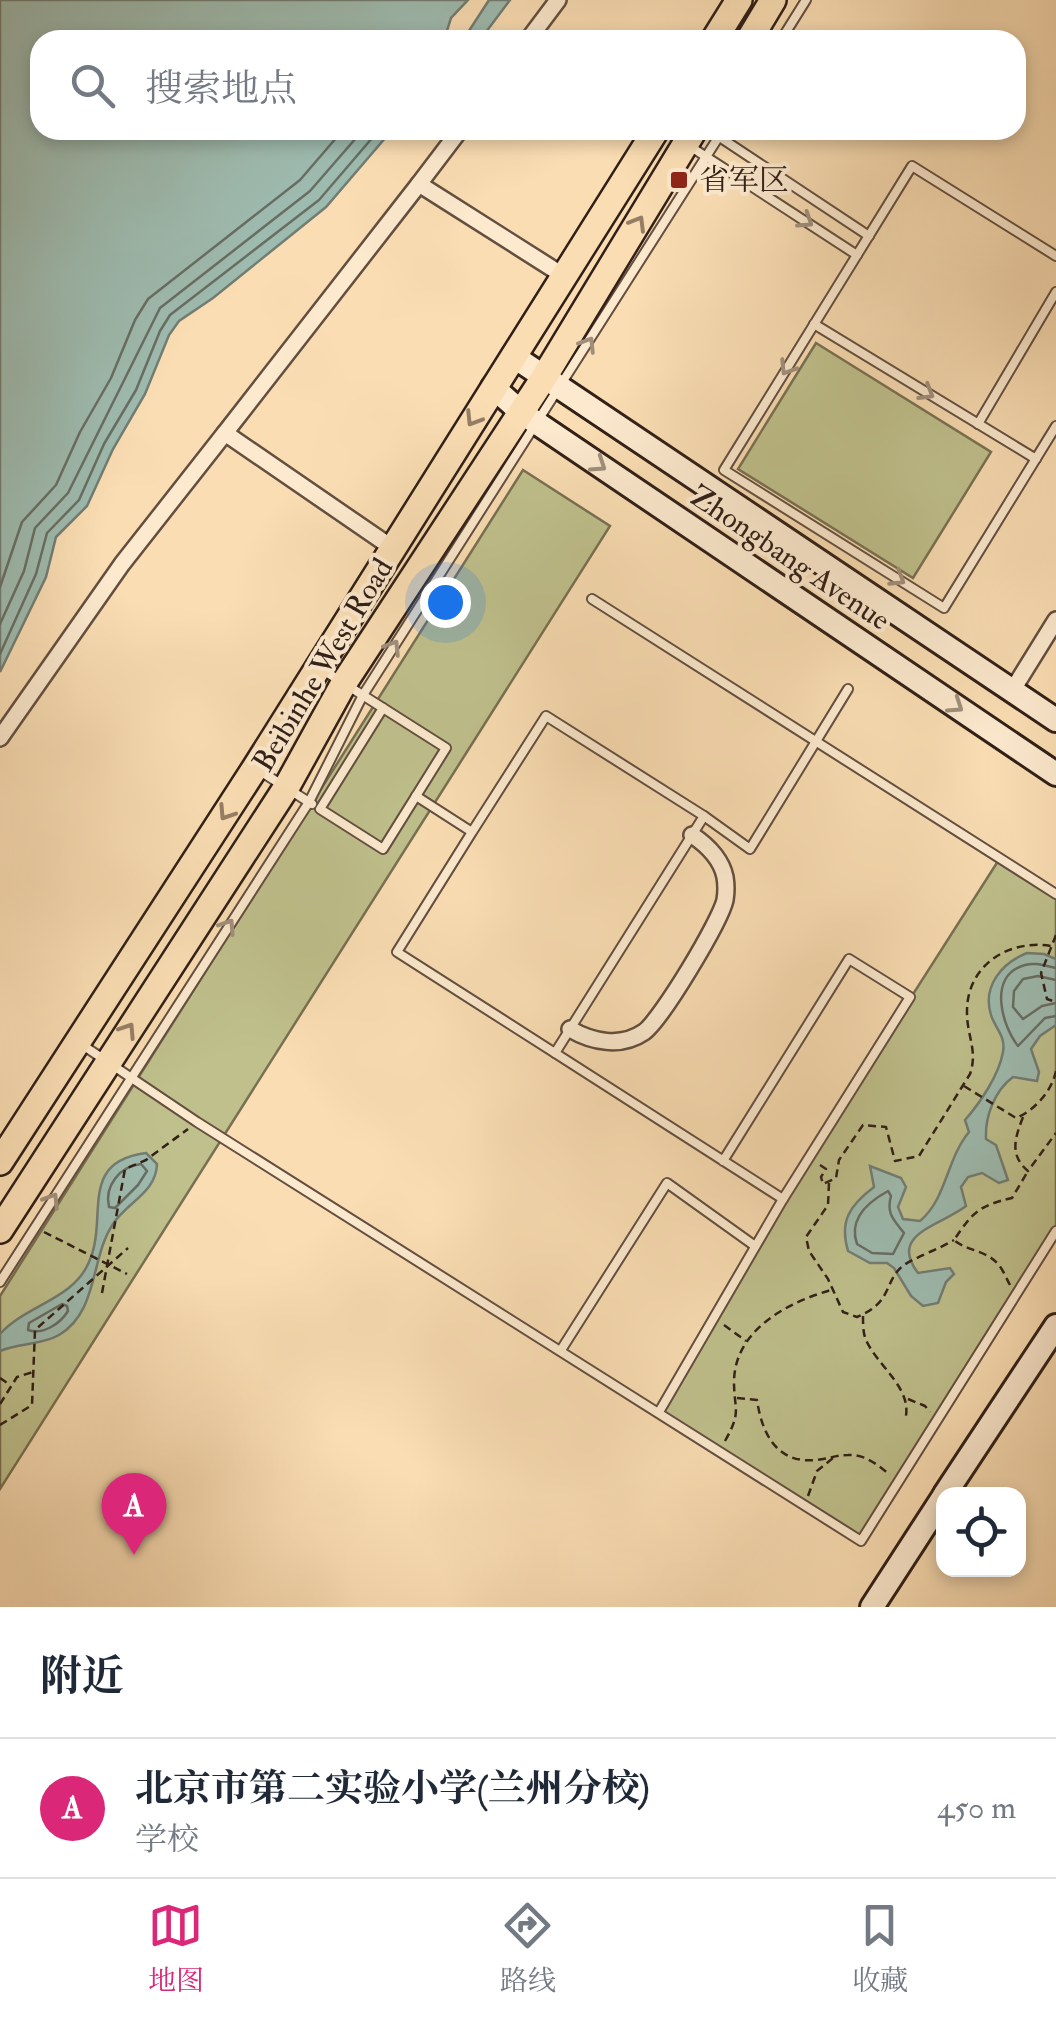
<!DOCTYPE html>
<html lang="zh">
<head>
<meta charset="utf-8">
<style>
  body { margin:0; font-family:"IM FELL Double Pica","Noto Serif SC",serif; background:#f2f2f3; color:#1f2937 }
  .controls { position:absolute; right:30px; bottom:30px; display:grid; overflow:hidden; border-radius:20px; box-shadow:0 5px 15px #0003 }
  .controls button { width:90px; height:90px; display:grid; place-items:center; padding:0; border:0; border-bottom:2px solid #e0e1e3; background:#fff; color:#1f2937; font:50px sans-serif }
  .you { position:absolute; left:445px; top:602px; width:35px; height:35px; margin:-25px; border:8px solid #fff; border-radius:50%; background:#1a73e8; box-shadow:0 0 0 15px #1a73e833 }
  .badge { display:grid; place-items:center; width:65px; height:65px; border-radius:50%; background:#db2777; color:#fff; font-size:32px; font-weight:700 }
  .pin { position:absolute; translate:-50% -82px; filter:drop-shadow(0 2px 5px #0008) }
  .pin::after { content:''; position:absolute; top:52px; width:35px; height:30px; background:inherit; clip-path:polygon(0 0,100% 0,50% 100%) }
  .list { margin:0; padding:0; list-style:none }
  h2 { display:flex; justify-content:space-between; align-items:center; height:130px; margin:0; padding:0 40px; font-size:42px }
  h2 small { font-size:32px; font-weight:400; color:#747a83 }
  .list li { display:grid; grid-template-columns:65px 1fr auto; gap:30px; align-items:center; box-sizing:border-box; height:140px; padding:0 40px; border-top:2px solid #e0e1e3 }
  .list b { display:block; font-size:38px; white-space:nowrap }
  .list p { margin:0; font-size:32px; white-space:nowrap; color:#747a83 }
  .list em { font-size:32px; font-style:normal; color:#747a83 }
  .icon { flex:none; width:55px; height:55px; fill:none; stroke:currentColor; stroke-width:2; stroke-linecap:round; stroke-linejoin:round }
  .map { position:relative; flex:none; width:1056px; height:1607px; overflow:hidden }
  .search { position:absolute; background:#fff; box-shadow:0 5px 15px #0003; left:30px; right:30px; top:30px; height:110px; display:flex; align-items:center; gap:25px; box-sizing:border-box; padding:0 35px; border-radius:30px; color:#747a83; font-size:38px }
  .sheet { height:270px; background:#fff }
  nav { display:flex; justify-content:space-around; align-items:center; box-sizing:border-box; height:140px; border-top:2px solid #e0e1e3; background:#fff; font-size:28px; color:#747a83 }
  nav a { display:grid; justify-items:center; gap:5px }
  nav .on { color:#db2777 }
  .map>svg:first-child { display:block }
  .green { fill:#bfc08c; stroke:#787052; stroke-width:2.5 }
  .water { fill:#9ebbaf; stroke:#727d73; stroke-width:2.5 }
  .lines { fill:none; stroke-linecap:round; stroke-linejoin:round }
  .shore { stroke:#686e64; stroke-width:2.5 }
  .lane-casing { stroke:#634f3f; stroke-width:12 }
  .street-casing { stroke:#634f3f; stroke-width:20 }
  .secondary-casing { stroke:#312018; stroke-width:28 }
  .primary-casing { stroke:#312018; stroke-width:30 }
  .path { stroke:#312018; stroke-width:2.5; stroke-dasharray:8 5; stroke-linecap:butt }
  .lane { stroke:#fce9ce; stroke-width:8 }
  .street { stroke:#fce9ce; stroke-width:15 }
  .secondary { stroke:#fce9ce; stroke-width:22 }
  .primary { stroke:#faddb3; stroke-width:25 }
  .oneway { stroke:#a18f7c }
  .oneway2 { stroke:#967e66 }
  .poi-dot { fill:#8f2418; stroke:#fce9ce; stroke-width:4 }
  .labels { text-anchor:middle; dominant-baseline:central; stroke-width:8; stroke-linejoin:round; paint-order:stroke }
  .poi-label { font-size:30px; fill:#312018; stroke:#fce9ce; text-anchor:start }
  .street-label { font-size:30px; fill:#312018; stroke:#fce9ce }
</style>
</head>
<body>
<div class="map">
<svg width="1056" height="1607" viewBox="0 0 1056 1607">
  <rect width="100%" height="100%" fill="#faddb3"/>
  <filter id="stains"><feTurbulence type="fractalNoise" baseFrequency=".002" numOctaves="4"/><feColorMatrix values="0 0 0 0 .2 0 0 0 0 .09 0 0 0 0 .02 0 0 0 .5 -.17"/></filter>
  <radialGradient id="worn" r=".72"><stop offset=".6" stop-color="#630" stop-opacity="0"/><stop offset="1" stop-color="#630" stop-opacity=".3"/></radialGradient>
  <g class="green">
    <polygon points="816,343 991,452 913,578 738,469"/>
    <polygon points="523,470 610,526 0,1489 0,1296"/>
    <polygon points="1000,858 1056,894 1056,1231 861,1541 659,1412 809,1157"/>
  </g>
  <g class="water">
    <polygon points="0,0 468,0 451,18 444,40 40,40 40,130 392,130 326,207 213,298 179,321 169,335 145,394 113,449 87,506 56,537 46,577 0,672"/>
    <polygon points="489,0 510,0 480,40 463,40"/>
    <path d="M1027,953L1044,954L1056,959V1025L1040,1036L1031,1049L1039,1072L1037,1081L1013,1077C994,1091 985,1117 986,1139L996,1145L1008,1180L999,1183L982,1173L968,1177L961,1187L966,1206C940,1226 888,1234 918,1273L950,1268L954,1274L946,1282L938,1303L923,1306L911,1296L894,1268L887,1263H870L848,1251C839,1221 850,1205 874,1187L870,1166L901,1178L906,1187L898,1207L903,1219L920,1221C947,1198 946,1160 969,1132L965,1120C980,1103 999,1075 1003,1052C1006,1036 995,1028 991,1015C982,986 1002,963 1027,953Z"/>
    <path d="M146,1153L157,1164C156,1193 127,1202 113,1224C90,1258 99,1311 59,1335C42,1345 19,1343 0,1351V1334C26,1305 73,1300 89,1262C109,1218 77,1162 146,1153Z"/>
  </g>
  <g class="lines">
    <g class="shore">
      <polyline points="0,587 22,522 56,485 80,432 111,378 135,320 148,299 300,180 343,130"/>
      <polyline points="0,624 24,571 35,528 68,493 160,308 310,191 363,130"/>
      <polyline points="0,654 36,574 47,533 79,500 104,444 136,390 160,331 170,315 319,200 379,130"/>
      <path d="M1056,968C1045,966 1036,962 1025,965C987,975 1002,1026 1018,1046L1045,1018L1056,1016"/>
      <polyline points="1056,980 1038,976 1023,979 1014,991 1013,1007 1023,1019 1042,1006 1056,1003"/>
      <path d="M141,1164L147,1171L138,1185L115,1208L109,1207C104,1186 120,1166 141,1164Z"/>
      <path d="M888,1191L891,1196C886,1214 894,1220 904,1233L893,1254L872,1253L857,1244C848,1219 868,1202 888,1191Z"/>
      <path d="M62,1304L67,1306L68,1311C60,1324 43,1335 28,1330L29,1323Z"/>
    </g>
    <g class="lane-casing">
      <g id="lane">
        <polyline points="781,40 806,0"/>
        <polyline points="665,130 857,255"/>
        <polyline points="709,130 869,236"/>
        <polyline points="1056,256 912,166 724,470 944,608 1056,426"/>
        <polyline points="814,324 1036,459"/>
        <polyline points="978,424 1056,292"/>
        <polyline points="592,599 1056,894"/>
        <polyline points="323,670 383,708"/>
        <polygon points="383,708 446,748 383,849 320,809"/>
        <polyline points="260,771 312,804"/>
        <polyline points="416,796 472,832 397,952 555,1053 704,816 546,716 472,832"/>
        <polyline points="704,816 750,849 848,689"/>
        <polyline points="81,1044 197,1122 861,1541 1056,1231"/>
        <polyline points="555,1053 783,1199 910,997 849,959 723,1161"/>
        <polyline points="0,1282 309,802 363,695 723,130"/>
        <polyline points="561,1350 667,1183 755,1246"/>
        <polyline points="659,1412 783,1199"/>
      </g>
    </g>
    <g class="street-casing">
      <g id="street">
        <polyline points="528,40 558,0"/>
        <polyline points="419,184 460,130"/>
        <polyline points="225,433 419,184 564,276"/>
        <polyline points="1012,691 1056,620"/>
        <polyline points="0,738 122,564 225,433 391,547"/>
        <path d="M570,1029C592,1042 621,1048 644,1032C661,1020 720,922 725,900C726,894 726,883 725,877C721,858 707,845 692,835"/>
      </g>
    </g>
    <g class="secondary-casing">
      <g id="secondary">
        <polyline points="513,356 1056,720"/>
        <polyline points="493,387 522,413 1056,774"/>
        <polyline points="945,1494 1056,1326"/>
        <polyline points="872,1607 944,1496"/>
      </g>
    </g>
    <g class="primary-casing">
      <g id="primary">
        <polyline points="714,40 739,0"/>
        <polyline points="749,40 773,0"/>
        <polyline points="0,1162 255,768 656,130"/>
        <polyline points="0,1230 286,788 344,683 543,379 694,130"/>
      </g>
    </g>
    <g class="path">
      <polyline points="1056,935 1041,973 1047,999 1056,1002"/>
      <path d="M964,1086L1016,1118C1034,1111 1052,1091 1056,1071"/>
      <path d="M1023,1117C1015,1138 1009,1155 1028,1171L1056,1133"/>
      <path d="M820,1165L826,1169L821,1177L823,1184L836,1178L839,1160L863,1125L886,1127L895,1161L919,1156L970,1074C978,1051 967,1036 967,1013C966,965 1009,939 1051,946"/>
      <path d="M829,1183L828,1205L806,1237L809,1251L828,1279L843,1312L857,1317C894,1302 883,1281 904,1265C914,1258 941,1248 954,1240"/>
      <polyline points="44,1232 127,1274"/>
      <path d="M1010,1285C1006,1278 1003,1269 997,1263C985,1250 967,1251 954,1240C973,1212 978,1206 1012,1198L1028,1171"/>
      <polyline points="102,1293 125,1169 146,1160 188,1129"/>
      <path d="M863,1316C863,1324 863,1333 866,1340C878,1367 914,1389 905,1420"/>
      <polyline points="724,1325 746,1341"/>
      <polyline points="0,1378 10,1385"/>
      <path d="M737,1398L757,1400C762,1434 777,1464 816,1460C827,1459 837,1455 848,1455C865,1454 878,1465 890,1475"/>
      <polyline points="908,1399 925,1406 930,1412"/>
      <polyline points="0,1404 17,1377 33,1372"/>
      <polyline points="0,1425 32,1405 35,1330 128,1248"/>
      <path d="M725,1441C742,1411 734,1411 734,1381C735,1329 789,1302 831,1290"/>
      <polyline points="808,1496 817,1471 833,1458"/>
    </g>
    <use href="#lane" class="lane"/>
    <use href="#street" class="street"/>
    <use href="#secondary" class="secondary"/>
    <use href="#primary" class="primary"/>
  </g>
  <defs><path id="oneway-chevron" d="M-2-3.5L2.5 0L-2 3.5" fill="none" stroke-width="1.6" stroke-linecap="round" stroke-linejoin="round" transform="scale(2.5)"/></defs>
  <g class="oneway">
    <use href="#oneway-chevron" transform="translate(806 221) rotate(33)"/>
    <use href="#oneway-chevron" transform="translate(588 344) rotate(-58)"/>
    <use href="#oneway-chevron" transform="translate(787 368) rotate(122)"/>
    <use href="#oneway-chevron" transform="translate(927 393) rotate(31)"/>
    <use href="#oneway-chevron" transform="translate(599 465) rotate(34)"/>
    <use href="#oneway-chevron" transform="translate(898 579) rotate(32)"/>
    <use href="#oneway-chevron" transform="translate(393 647) rotate(-58)"/>
    <use href="#oneway-chevron" transform="translate(956 706) rotate(34)"/>
    <use href="#oneway-chevron" transform="translate(228 926) rotate(-57)"/>
    <use href="#oneway-chevron" transform="translate(52 1200) rotate(-58)"/>
  </g>
  <g class="oneway2">
    <use href="#oneway-chevron" transform="translate(638 223) rotate(-59)"/>
    <use href="#oneway-chevron" transform="translate(473 419) rotate(122)"/>
    <use href="#oneway-chevron" transform="translate(226 813) rotate(123)"/>
    <use href="#oneway-chevron" transform="translate(128 1030) rotate(-57)"/>
  </g>
  <rect class="poi-dot" x="669" y="170" width="20" height="20" rx="5"/>
  <g class="labels">
    <g class="poi-label">
      <text x="699" y="180">省军区</text>
    </g>
    <g class="street-label">
      <text transform="translate(790 558) rotate(34)">Zhongbang Avenue</text>
      <text transform="translate(323 665) rotate(-59)">Beibinhe West Road</text>
    </g>
  </g>
  <rect width="100%" height="100%" filter="url(#stains)"/>
  <rect width="100%" height="100%" fill="url(#worn)"/>
</svg>
<div class="controls">
<button><svg class="icon" aria-label="locate" viewBox="0 0 24 24"><circle cx="12" cy="12" r="6"/><path d="M12 2v4M12 18v4M2 12h4M18 12h4"/></svg></button>
</div>
<div class="you"></div>
<div class="pin badge" style="left:134px;top:1555px">A</div>
<div class="search"><svg class="icon" aria-label="search" viewBox="0 0 24 24"><circle cx="10" cy="10" r="6"/><path d="M15 15l6 6"/></svg>搜索地点</div>
</div>
<section class="sheet">
<h2>附近<small></small></h2>
<ul class="list">
<li><span class="badge">A</span><div><b>北京市第二实验小学(兰州分校)</b><p>学校</p></div><em>450 m</em></li>
</ul>
</section>
<nav>
<a class="on"><svg class="icon" aria-label="map" viewBox="0 0 24 24"><path d="M3 6l6-2 6 2 6-2v14l-6 2-6-2-6 2zM9 4v14M15 6v14"/></svg>地图</a>
<a><svg class="icon" aria-label="directions" viewBox="0 0 24 24"><path d="M12 3l9 9-9 9-9-9zM9 14v-3h6M13 9l2 2-2 2"/></svg>路线</a>
<a><svg class="icon" aria-label="saved" viewBox="0 0 24 24"><path d="M7 4h10v16l-5-4-5 4z"/></svg>收藏</a>
</nav>
</body>
</html>
